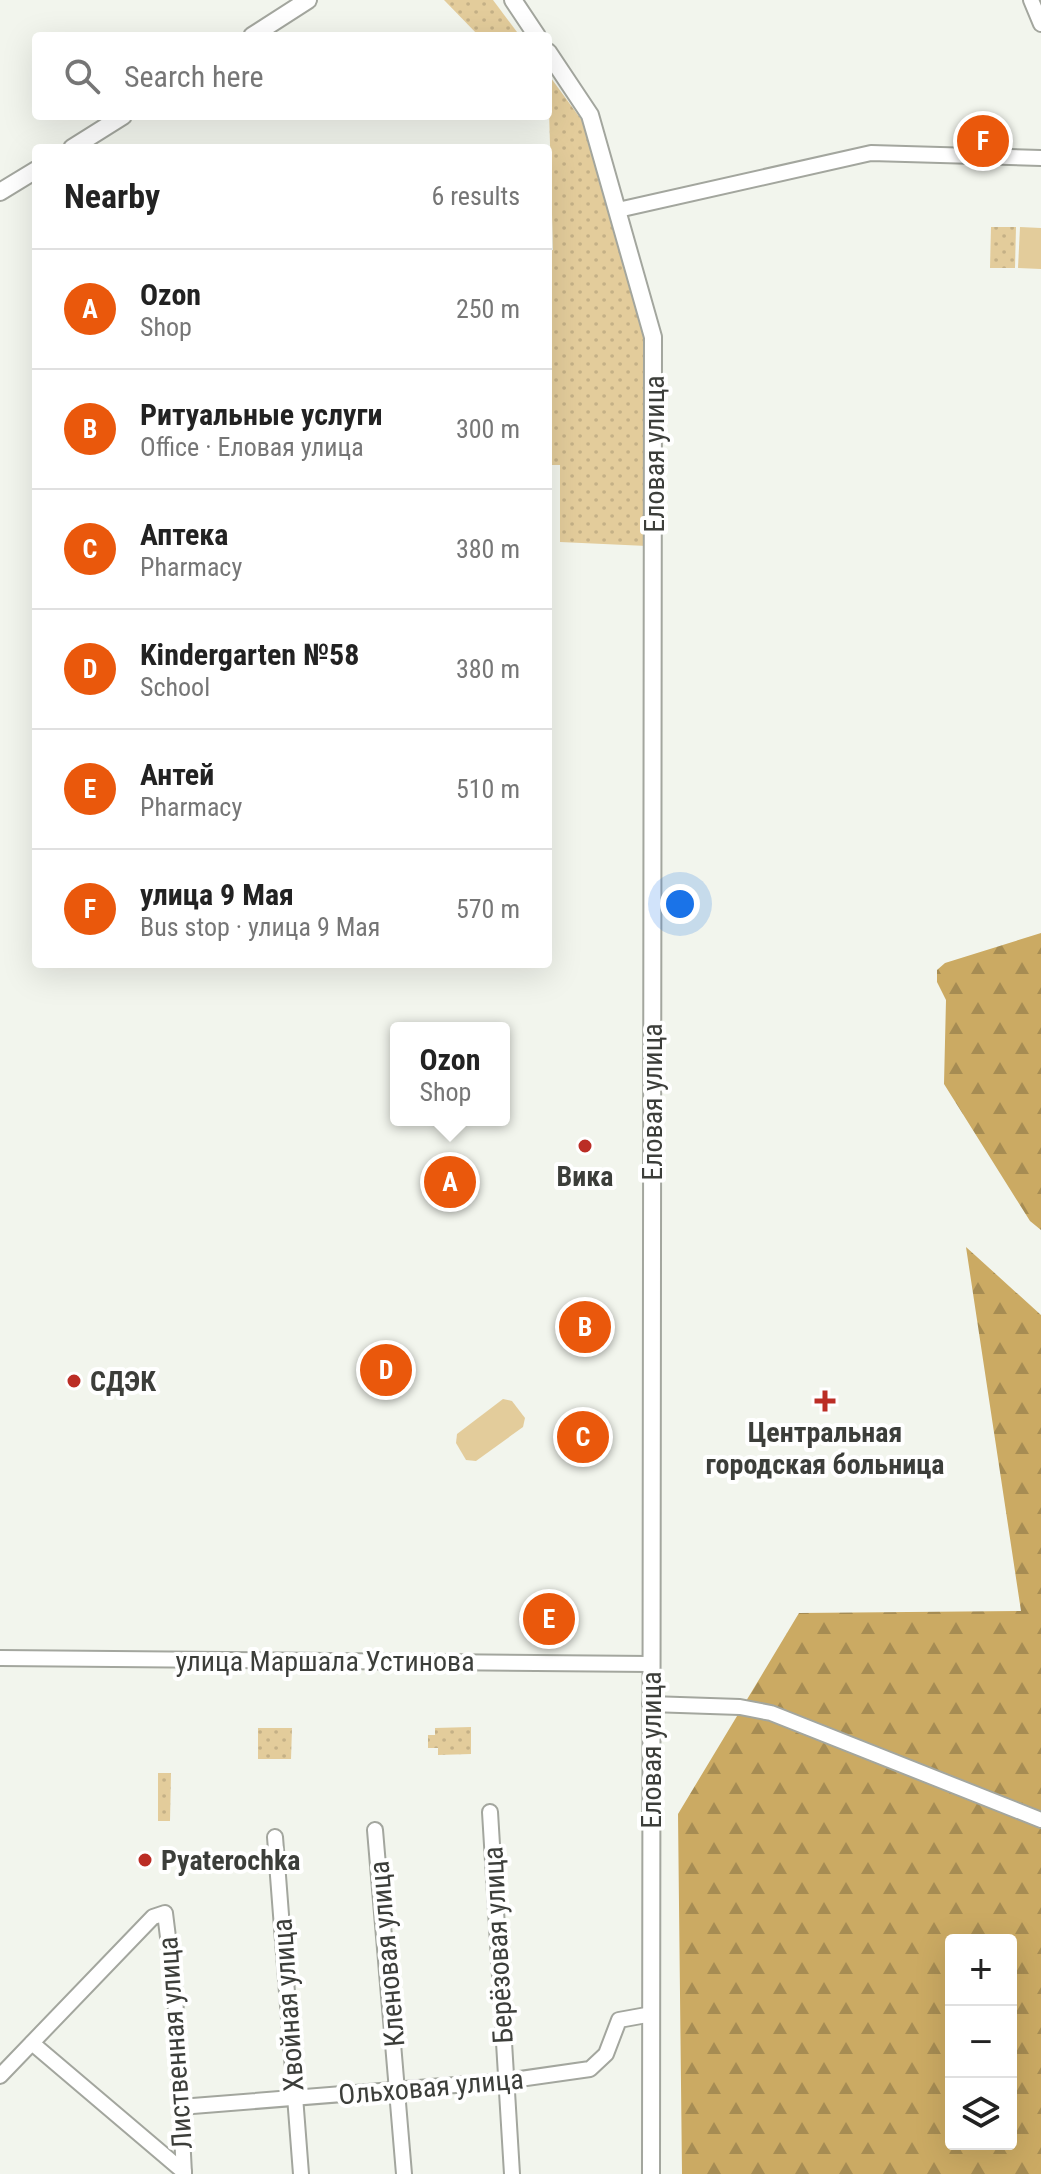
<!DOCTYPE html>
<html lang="en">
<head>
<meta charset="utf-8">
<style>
  body { margin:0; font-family:"Roboto Condensed",sans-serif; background:#f6f6f6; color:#222 }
  .controls { position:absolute; right:24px; bottom:24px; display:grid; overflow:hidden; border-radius:8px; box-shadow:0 8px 32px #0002 }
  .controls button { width:72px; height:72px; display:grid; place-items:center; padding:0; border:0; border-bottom:2px solid #e0e0e0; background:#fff; color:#222; font:40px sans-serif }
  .you { position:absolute; left:680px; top:904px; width:28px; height:28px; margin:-20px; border:6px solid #fff; border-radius:50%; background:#1a73e8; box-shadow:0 0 0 12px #1a73e833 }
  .badge { display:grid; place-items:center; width:52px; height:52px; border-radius:50%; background:#ea580c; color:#fff; font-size:26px; font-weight:700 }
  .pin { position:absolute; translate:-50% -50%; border:4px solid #fff; box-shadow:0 2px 8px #0006 }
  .popup { position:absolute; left:390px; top:1022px; width:120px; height:104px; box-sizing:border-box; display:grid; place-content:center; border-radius:8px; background:#fff; filter:drop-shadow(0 2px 6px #0005); font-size:26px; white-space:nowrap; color:#767676 }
  .popup b { font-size:30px; color:#222 }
  .popup::after { content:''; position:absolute; left:50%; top:100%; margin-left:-16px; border:16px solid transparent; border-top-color:#fff }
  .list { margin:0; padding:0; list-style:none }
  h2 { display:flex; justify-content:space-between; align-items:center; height:104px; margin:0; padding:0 32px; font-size:34px }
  h2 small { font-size:26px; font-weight:400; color:#767676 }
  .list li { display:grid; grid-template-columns:52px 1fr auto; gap:24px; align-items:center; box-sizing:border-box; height:120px; padding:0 32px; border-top:2px solid #e0e0e0 }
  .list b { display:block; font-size:30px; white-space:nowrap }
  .list p { margin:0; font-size:26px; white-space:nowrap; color:#767676 }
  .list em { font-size:26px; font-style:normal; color:#767676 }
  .icon { flex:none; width:44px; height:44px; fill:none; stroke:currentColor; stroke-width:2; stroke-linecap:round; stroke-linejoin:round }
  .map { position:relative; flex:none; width:1041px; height:2174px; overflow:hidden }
  .search { position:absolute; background:#fff; box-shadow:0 8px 32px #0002; left:32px; top:32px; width:520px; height:88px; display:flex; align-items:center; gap:20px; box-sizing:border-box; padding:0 28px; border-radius:8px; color:#767676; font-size:30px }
  .panel { position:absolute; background:#fff; box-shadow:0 8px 32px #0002; left:32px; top:144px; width:520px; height:824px; border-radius:8px }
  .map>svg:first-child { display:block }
  .green { fill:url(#green-dots) }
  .forest { fill:url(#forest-firs); fill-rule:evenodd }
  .pitch { fill:#e3cc9b }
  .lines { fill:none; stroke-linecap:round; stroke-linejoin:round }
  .minor-casing { stroke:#a3a69e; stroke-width:18 }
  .major-casing { stroke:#a3a69e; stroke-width:20 }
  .minor { stroke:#fff; stroke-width:14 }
  .major { stroke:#fff; stroke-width:16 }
  .poi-dot { fill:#bb2d25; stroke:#fff; stroke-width:3 }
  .labels { text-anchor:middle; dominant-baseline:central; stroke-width:8; stroke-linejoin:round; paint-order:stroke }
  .street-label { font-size:28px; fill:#3c3e3a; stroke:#fff }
  .poi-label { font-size:28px; font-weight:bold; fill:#3c3e3a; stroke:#fff }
</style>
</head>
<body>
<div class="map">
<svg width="1041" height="2174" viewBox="0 0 1041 2174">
  <defs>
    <pattern id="green-dots" width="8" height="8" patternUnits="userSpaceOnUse" patternTransform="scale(2)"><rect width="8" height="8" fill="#e3cc9b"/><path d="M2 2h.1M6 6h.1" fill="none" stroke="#c4b086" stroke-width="1.8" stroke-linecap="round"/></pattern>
    <pattern id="forest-firs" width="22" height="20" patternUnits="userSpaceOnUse" patternTransform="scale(2)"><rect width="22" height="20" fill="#cbaa63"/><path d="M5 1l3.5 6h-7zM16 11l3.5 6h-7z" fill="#a68c53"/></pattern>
  </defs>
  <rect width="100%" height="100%" fill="#f2f5ed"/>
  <g class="green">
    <polygon points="444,0 493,0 520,36 479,36"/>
    <polygon points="548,74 586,126 613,207 645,339 647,546 560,542 560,465 548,465 548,251 553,250"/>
    <polygon points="991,227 1016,227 1015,268 990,268"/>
    <polygon points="471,1727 471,1754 438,1755 438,1748 428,1748 428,1735 435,1735 435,1728"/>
    <polygon points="258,1728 292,1728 291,1759 258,1759"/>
    <polygon points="158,1773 171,1773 170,1821 158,1821"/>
  </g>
  <g class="forest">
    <polygon points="1041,933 1041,1230 1030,1221 944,1084 946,1000 937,982 937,970 945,963"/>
    <path d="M966,1247L1041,1315V2174H682L678,1814L799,1613L1021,1611ZM951,1940H1011V2144H951Z"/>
  </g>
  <g class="pitch">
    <polygon points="1020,227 1041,228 1041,269 1018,268"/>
    <polygon points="503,1399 512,1401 525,1418 523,1427 476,1461 466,1460 456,1443 457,1434"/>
  </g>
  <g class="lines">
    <g class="minor-casing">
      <g id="minor">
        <polyline points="1031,0 1041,24"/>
        <polyline points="618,210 871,153 1041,158"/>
        <polyline points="0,1658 650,1664"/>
        <polyline points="650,1704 740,1707 771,1713 1041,1820"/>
        <polyline points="490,1812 512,2174"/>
        <polyline points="375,1830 404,2174"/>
        <polyline points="275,1837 301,2174"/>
        <polyline points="32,2043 184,2172"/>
        <polyline points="0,2076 153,1917 165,1913 175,1994 184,2174"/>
        <polyline points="180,2107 506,2081 590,2069 606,2054 619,2020 652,2014"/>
      </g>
    </g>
    <g class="major-casing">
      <g id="major">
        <polyline points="513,0 537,36"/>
        <polyline points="252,36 308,0"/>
        <polyline points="548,52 590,115 653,337 651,2174"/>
        <polyline points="72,148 123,116"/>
        <polyline points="0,192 36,170"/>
      </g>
    </g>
    <use href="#minor" class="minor"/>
    <use href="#major" class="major"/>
  </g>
  <g class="poi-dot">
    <circle cx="585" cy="1146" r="8"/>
    <circle cx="74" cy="1381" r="8"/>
    <path d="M821 1389h8v8h8v8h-8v8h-8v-8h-8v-8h8z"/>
    <circle cx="145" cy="1860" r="8"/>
  </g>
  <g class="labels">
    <g class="street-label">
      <text transform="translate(654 454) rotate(-90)">Еловая улица</text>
      <text transform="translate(652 1102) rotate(-90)">Еловая улица</text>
      <text x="325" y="1661">улица Маршала Устинова</text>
      <text transform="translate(651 1750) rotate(-90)">Еловая улица</text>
      <text transform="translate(498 1945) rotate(-93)">Берёзовая улица</text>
      <text transform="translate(387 1954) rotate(-95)">Кленовая улица</text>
      <text transform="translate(288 2005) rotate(-94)">Хвойная улица</text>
      <text transform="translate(175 2043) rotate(-94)">Лиственная улица</text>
      <text transform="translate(431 2087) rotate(-5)">Ольховая улица</text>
    </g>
    <g class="poi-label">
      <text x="585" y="1176">Вика</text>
      <text x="90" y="1381" text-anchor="start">СДЭК</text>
      <text x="825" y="1432">Центральная<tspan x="825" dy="32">городская больница</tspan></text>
      <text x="161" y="1860" text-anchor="start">Pyaterochka</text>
    </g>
  </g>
</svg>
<div class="controls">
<button>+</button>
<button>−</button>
<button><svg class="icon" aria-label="layers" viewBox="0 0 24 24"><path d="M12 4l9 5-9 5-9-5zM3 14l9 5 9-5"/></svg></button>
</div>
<div class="you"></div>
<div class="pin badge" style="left:450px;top:1182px">A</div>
<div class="popup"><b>Ozon</b>Shop</div>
<div class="pin badge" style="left:585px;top:1327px">B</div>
<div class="pin badge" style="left:583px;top:1437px">C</div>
<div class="pin badge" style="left:386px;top:1370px">D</div>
<div class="pin badge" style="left:549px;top:1619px">E</div>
<div class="pin badge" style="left:983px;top:141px">F</div>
<div class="search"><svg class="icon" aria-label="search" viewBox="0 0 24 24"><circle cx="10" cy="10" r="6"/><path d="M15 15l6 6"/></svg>Search here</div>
<section class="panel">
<h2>Nearby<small>6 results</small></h2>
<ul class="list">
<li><span class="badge">A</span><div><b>Ozon</b><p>Shop</p></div><em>250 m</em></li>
<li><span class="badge">B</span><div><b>Ритуальные услуги</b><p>Office · Еловая улица</p></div><em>300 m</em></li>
<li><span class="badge">C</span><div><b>Аптека</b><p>Pharmacy</p></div><em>380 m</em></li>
<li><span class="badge">D</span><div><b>Kindergarten №58</b><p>School</p></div><em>380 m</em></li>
<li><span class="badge">E</span><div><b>Антей</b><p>Pharmacy</p></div><em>510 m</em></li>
<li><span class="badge">F</span><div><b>улица 9 Мая</b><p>Bus stop · улица 9 Мая</p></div><em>570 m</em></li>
</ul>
</section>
</div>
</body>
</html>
